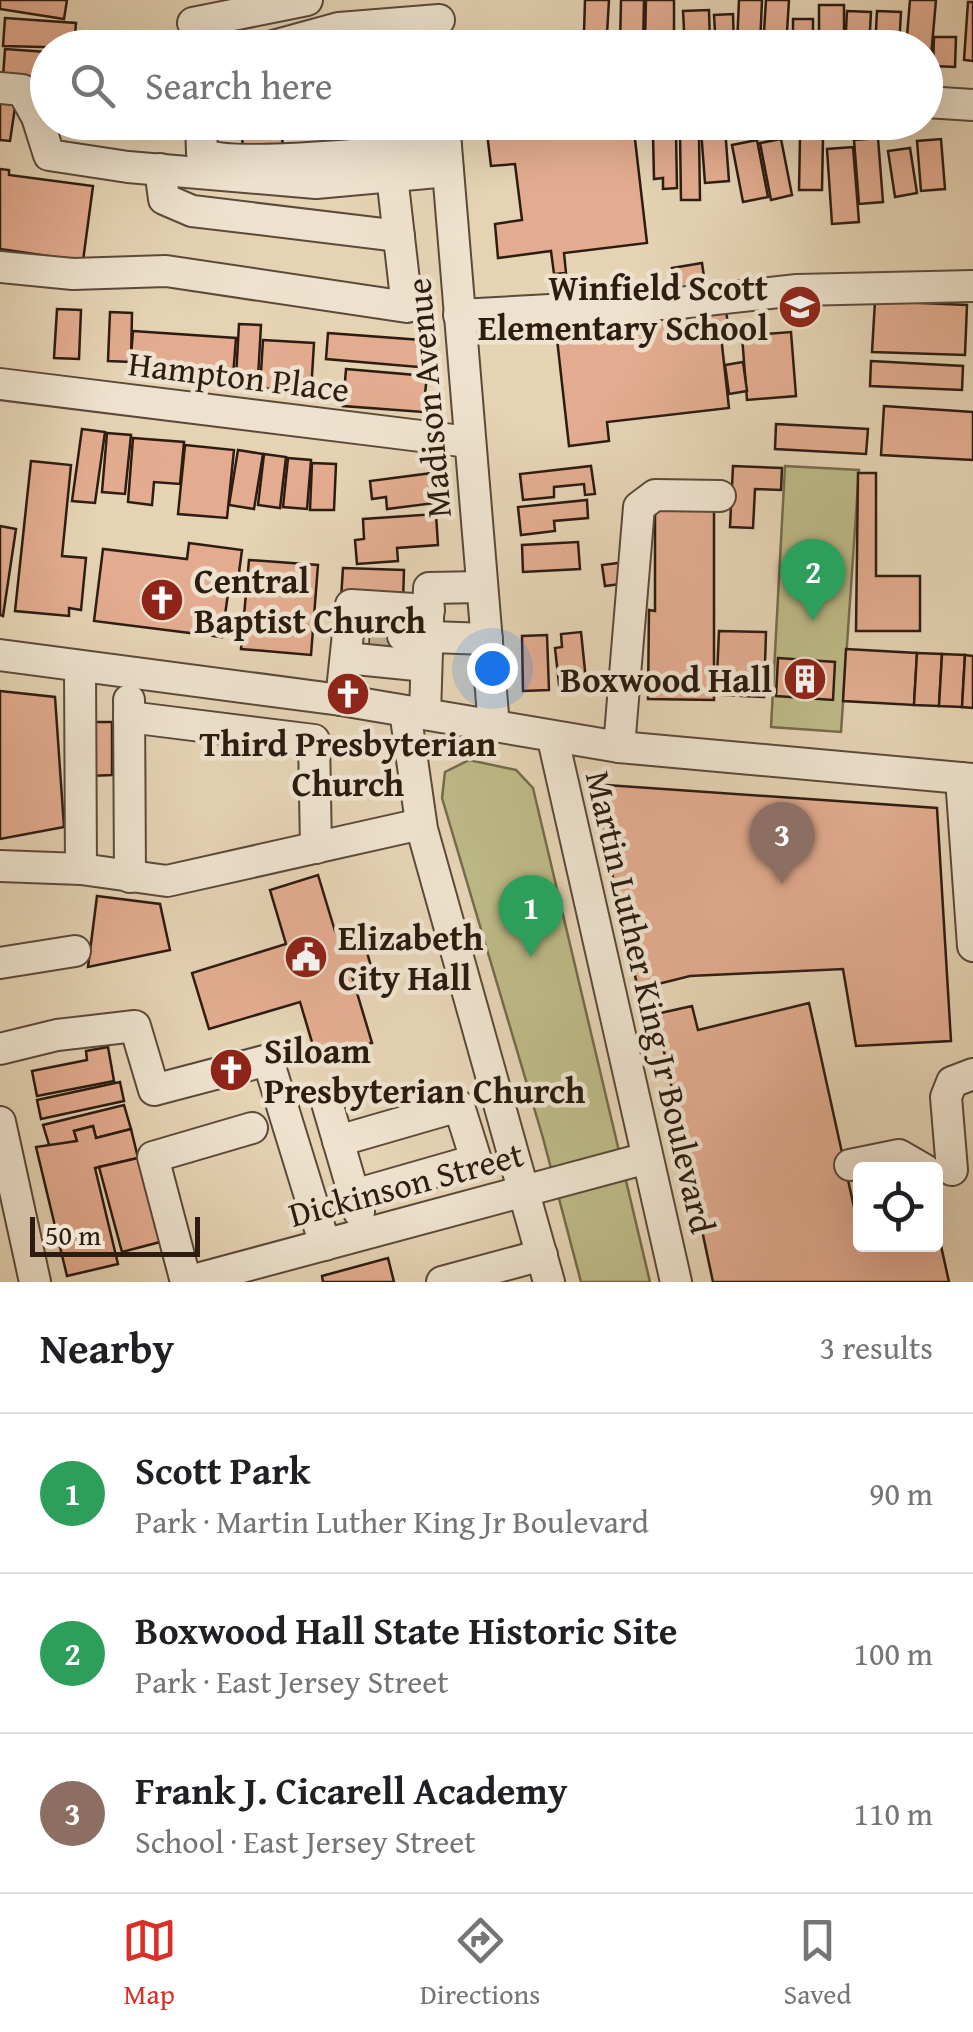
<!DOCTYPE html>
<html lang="en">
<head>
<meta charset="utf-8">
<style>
  body { margin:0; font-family:"Gentium Book Plus",serif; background:#f2f2f2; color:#202124 }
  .controls { position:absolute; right:30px; bottom:30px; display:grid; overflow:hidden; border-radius:10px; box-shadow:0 10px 40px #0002 }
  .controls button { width:90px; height:90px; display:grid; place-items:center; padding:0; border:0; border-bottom:2px solid #e0e0e0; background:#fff; color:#202124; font:50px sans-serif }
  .scale { position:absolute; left:30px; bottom:25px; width:170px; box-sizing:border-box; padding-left:10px; border:5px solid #2d1c10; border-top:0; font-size:28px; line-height:35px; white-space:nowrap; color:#2d1c10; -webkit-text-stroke:8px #eee2ce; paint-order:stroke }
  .you { position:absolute; left:492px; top:668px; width:35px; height:35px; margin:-25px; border:8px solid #fff; border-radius:50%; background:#1a73e8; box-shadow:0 0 0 15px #1a73e833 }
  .badge { display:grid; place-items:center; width:65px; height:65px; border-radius:50%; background:#d93025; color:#fff; font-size:32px; font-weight:700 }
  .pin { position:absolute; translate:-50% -82px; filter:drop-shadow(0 2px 5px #0008) }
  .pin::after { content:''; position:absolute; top:52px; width:35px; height:30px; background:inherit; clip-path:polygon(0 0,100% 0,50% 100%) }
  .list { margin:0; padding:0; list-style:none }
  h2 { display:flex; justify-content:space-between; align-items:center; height:130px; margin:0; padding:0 40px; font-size:42px }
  h2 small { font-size:32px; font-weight:400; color:#757577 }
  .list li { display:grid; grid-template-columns:65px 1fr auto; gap:30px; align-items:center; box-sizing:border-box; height:160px; padding:0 40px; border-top:2px solid #e0e0e0 }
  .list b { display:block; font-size:38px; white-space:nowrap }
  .list p { margin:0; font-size:32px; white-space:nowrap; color:#757577 }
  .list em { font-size:32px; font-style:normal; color:#757577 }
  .icon { flex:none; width:55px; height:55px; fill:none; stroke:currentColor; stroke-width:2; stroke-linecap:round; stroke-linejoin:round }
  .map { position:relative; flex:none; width:973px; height:1282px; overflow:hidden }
  .search { position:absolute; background:#fff; box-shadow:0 10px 40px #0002; left:30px; right:30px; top:30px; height:110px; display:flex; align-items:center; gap:25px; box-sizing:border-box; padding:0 35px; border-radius:55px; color:#757577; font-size:38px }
  .sheet { height:610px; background:#fff }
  nav { display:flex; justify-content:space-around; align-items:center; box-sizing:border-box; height:140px; border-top:2px solid #e0e0e0; background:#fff; font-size:28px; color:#757577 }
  nav a { display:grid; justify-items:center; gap:5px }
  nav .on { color:#d93025 }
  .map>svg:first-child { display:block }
  .green { fill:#bdba87; stroke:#756b4c; stroke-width:2.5 }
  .building { fill:#e3ac90; stroke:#2d1c10; stroke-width:2.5 }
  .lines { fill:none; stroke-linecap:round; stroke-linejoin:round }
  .minor-tunnel { stroke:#c0ae93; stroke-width:30; stroke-dasharray:30 15; stroke-linecap:butt }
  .minor-casing { stroke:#5b4a39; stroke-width:34 }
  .minor { stroke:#eee2ce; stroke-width:30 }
  .labels { text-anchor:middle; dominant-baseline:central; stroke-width:9; stroke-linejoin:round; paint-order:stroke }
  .poi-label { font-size:35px; font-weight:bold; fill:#2d1c10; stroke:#eee2ce; text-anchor:start }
  .street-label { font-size:35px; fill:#2d1c10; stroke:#eee2ce }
</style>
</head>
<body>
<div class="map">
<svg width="973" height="1282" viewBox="0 0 973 1282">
  <rect width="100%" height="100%" fill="#e5d3b4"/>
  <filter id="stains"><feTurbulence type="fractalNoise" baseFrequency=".002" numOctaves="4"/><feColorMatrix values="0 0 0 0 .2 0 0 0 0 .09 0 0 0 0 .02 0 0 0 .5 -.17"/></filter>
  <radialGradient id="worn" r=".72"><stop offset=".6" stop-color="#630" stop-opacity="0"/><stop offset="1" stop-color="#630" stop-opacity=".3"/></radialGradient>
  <g class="green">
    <polygon points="785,466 859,470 841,732 771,727"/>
    <polygon points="469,760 516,770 533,788 650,1282 581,1282 543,1138 442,798 445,772"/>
  </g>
  <g class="building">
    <polygon points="0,0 67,0 64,19 0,9"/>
    <polygon points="585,0 609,0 607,34 584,33"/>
    <polygon points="621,0 644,0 643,48 620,47"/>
    <polygon points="646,0 674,0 674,42 645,41"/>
    <polygon points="739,0 762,0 760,46 737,45"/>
    <polygon points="766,0 789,0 786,48 763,48"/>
    <polygon points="910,0 936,0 931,57 926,57 926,48 906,48"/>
    <polygon points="968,2 973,2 973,61 964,60"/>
    <rect x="819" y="5" width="25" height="43"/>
    <polygon points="709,10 710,46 685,48 683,11"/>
    <polygon points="847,11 871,12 869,48 845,48"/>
    <polygon points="877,11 901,12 899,48 875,48"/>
    <polygon points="733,14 734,48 716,48 714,15"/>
    <polygon points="5,18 76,23 75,35 84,35 82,48 3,46"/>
    <rect x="793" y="19" width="20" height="29"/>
    <polygon points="378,37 379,48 327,48 326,40"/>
    <polygon points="934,37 956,37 955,67 933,66"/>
    <polygon points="5,49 47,52 44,81 3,77"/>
    <polygon points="0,91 17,94 10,141 0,140"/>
    <polygon points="241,122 372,122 374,144 331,147 330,133 282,137 283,147 243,150"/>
    <polygon points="579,122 633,122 647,243 564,253 566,273 554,274 551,251 498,258 495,224 522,220 515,164 491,166 487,133"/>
    <polygon points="725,128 729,181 705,183 701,130"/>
    <polygon points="676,133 677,188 663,189 663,178 654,179 653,134"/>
    <polygon points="680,134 699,134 700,200 681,200"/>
    <polygon points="800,138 823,138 822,190 799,190"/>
    <polygon points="878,138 883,202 859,204 854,140"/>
    <polygon points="781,139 792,195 771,200 760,143"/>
    <polygon points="941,139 945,189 921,191 917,141"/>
    <polygon points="757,140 768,197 743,202 732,145"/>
    <polygon points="853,147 859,222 832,224 827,149"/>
    <polygon points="910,148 917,193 895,197 888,151"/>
    <polygon points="0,169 9,170 9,175 93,186 83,261 0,249"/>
    <polygon points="702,263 706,291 676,296 672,268"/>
    <polygon points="725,300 729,335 721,336 729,408 607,422 609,441 569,446 555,321"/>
    <polygon points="875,301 967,305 965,355 872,352"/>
    <polygon points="57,309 81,310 79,359 54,358"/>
    <polygon points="110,312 132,313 131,362 108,361"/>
    <polygon points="239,324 261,325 258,378 236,377"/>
    <polygon points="133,331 236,338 233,377 130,369"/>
    <polygon points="791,332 796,396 747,400 742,336"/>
    <polygon points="328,333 421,340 418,367 326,359"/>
    <polygon points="263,340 314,343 311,392 260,388"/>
    <polygon points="871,361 963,366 962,390 870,386"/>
    <polygon points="743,362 747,391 729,394 725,365"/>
    <polygon points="346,369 427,376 423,412 343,406"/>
    <polygon points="884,406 973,412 973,460 881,455"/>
    <polygon points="776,424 868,429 866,454 775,449"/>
    <polygon points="82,429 105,432 95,503 72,501"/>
    <polygon points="107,433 131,435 125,494 102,492"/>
    <polygon points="133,438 184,442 180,484 154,482 152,505 128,502"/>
    <polygon points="185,445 234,450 227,518 178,514"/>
    <polygon points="238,450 263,454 254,509 229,505"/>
    <polygon points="264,454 286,457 280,508 258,505"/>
    <polygon points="288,458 311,460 307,509 283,507"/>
    <polygon points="31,461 71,465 62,556 86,558 81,610 69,608 69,616 15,611"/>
    <polygon points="312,463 336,464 334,510 310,510"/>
    <polygon points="591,466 595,494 585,495 584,484 554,487 554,497 523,500 520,474"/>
    <polygon points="733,466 782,468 781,490 755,489 753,528 730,527"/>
    <polygon points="432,473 435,503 387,509 386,497 372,499 370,481"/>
    <polygon points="858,473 876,473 876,576 920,576 920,631 856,631"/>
    <polygon points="587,500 588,518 554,521 555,531 521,535 518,507"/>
    <polygon points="655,504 714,504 714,700 648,699 649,610 655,611"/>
    <polygon points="436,514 438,545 397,548 398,561 357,564 355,540 364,539 363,519"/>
    <polygon points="0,526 16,529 3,616 0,615"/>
    <polygon points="578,542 580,569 523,572 522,545"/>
    <polygon points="189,543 242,550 238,580 230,579 222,637 94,621 103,549 187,559"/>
    <polygon points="249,560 318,565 311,655 241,649"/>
    <polygon points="626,562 628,583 605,586 602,565"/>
    <polygon points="343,568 404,570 403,601 341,599"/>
    <polygon points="371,610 403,612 401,658 369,657"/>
    <polygon points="719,631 766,632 764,697 722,695 723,676 717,676"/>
    <polygon points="581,632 587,690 560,693 555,648 562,647 561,634"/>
    <polygon points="547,635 549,690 523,691 522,636"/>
    <polygon points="846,649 917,653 914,705 843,701"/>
    <polygon points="917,653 942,654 939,706 914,705"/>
    <polygon points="942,654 965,655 962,707 939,706"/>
    <polygon points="965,655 973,656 973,708 962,707"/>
    <polygon points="778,658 835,662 833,700 776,696"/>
    <polygon points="0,691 55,697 64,827 0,839"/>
    <polygon points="88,722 112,722 112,775 89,776"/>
    <polygon points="592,784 937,808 951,1041 856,1046 843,969 690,976 638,989"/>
    <polygon points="318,875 335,931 359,924 372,970 352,976 372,1043 317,1059 300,1002 209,1029 192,973 286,944 270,890"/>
    <polygon points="97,896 160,904 170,950 88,967"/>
    <polygon points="809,1003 854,1207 860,1206 860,1244 936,1244 936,1223 949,1282 713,1282 656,1014 692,1006 698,1030"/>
    <polygon points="108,1047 114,1081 37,1096 32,1071 87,1060 86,1051"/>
    <polygon points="120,1082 124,1101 41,1119 37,1100"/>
    <polygon points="124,1105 131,1129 96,1138 93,1126 74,1131 77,1141 50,1148 43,1125"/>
    <polygon points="93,1126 96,1138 131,1129 138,1158 95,1168 118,1264 67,1276 36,1147 77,1141 74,1131"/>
    <polygon points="138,1158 160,1242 122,1252 99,1167"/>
    <polygon points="388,1258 394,1282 323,1282 322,1276"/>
  </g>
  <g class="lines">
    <polyline class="minor-tunnel" points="370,635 403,636"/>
    <g class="minor-casing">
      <g id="minor">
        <polyline points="193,23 307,0"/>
        <polyline points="266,48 339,28 439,20"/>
        <polyline points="0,88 22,90 37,117 49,155 128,167 316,183 448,171"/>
        <polyline points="926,102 973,105"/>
        <path d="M201,122L202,153C230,170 403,150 446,147"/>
        <polyline points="444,122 494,727"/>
        <polyline points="160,169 164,199 192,211 399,236"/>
        <polyline points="0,267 73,274 166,271 407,307 392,176"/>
        <polyline points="459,315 679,303 797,290 973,286"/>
        <polyline points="0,384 469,442"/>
        <polyline points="403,636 487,639"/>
        <polyline points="0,655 341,700 619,747 973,779"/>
        <polyline points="346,658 426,666"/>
        <polyline points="80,666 81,869"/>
        <polyline points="129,700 130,877"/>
        <polyline points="341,700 351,605 429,610"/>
        <polyline points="405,711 422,829 549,1282"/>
        <polyline points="425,714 429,588 482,587"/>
        <polyline points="129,717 314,740 316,848"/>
        <polyline points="553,739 676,1282"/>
        <polyline points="619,747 639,507 655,495 720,496"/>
        <polyline points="961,778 973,946"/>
        <polyline points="0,866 81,869 167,881 421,824"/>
        <polyline points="0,963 75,951"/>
        <polyline points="0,1049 57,1035 135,1026 154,1090 268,1060 325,1245"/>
        <polyline points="327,1103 359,1212"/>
        <polyline points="0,1122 35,1282"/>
        <polyline points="338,1141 459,1106 476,1160 354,1195"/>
        <polyline points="850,1165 899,1155 925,1170"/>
        <polyline points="952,1170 946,1097 952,1082 973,1074"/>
        <polyline points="186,1282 647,1158"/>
        <polyline points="186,1282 153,1157 252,1128"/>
        <polyline points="442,1282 542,1255"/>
      </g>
    </g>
    <use href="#minor" class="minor"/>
  </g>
  <defs>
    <g id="school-disc" transform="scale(2.25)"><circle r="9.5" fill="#8f2418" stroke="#eee2ce"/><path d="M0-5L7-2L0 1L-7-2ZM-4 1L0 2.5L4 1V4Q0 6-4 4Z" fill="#fff"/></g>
    <g id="church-disc" transform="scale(2.25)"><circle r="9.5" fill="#8f2418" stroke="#eee2ce"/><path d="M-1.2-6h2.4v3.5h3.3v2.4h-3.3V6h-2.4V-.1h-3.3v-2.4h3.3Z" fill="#fff"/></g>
    <g id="building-disc" transform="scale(2.25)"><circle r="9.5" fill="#8f2418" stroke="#eee2ce"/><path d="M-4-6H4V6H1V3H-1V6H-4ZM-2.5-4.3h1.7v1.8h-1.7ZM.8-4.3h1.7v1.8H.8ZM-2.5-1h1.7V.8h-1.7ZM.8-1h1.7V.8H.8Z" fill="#fff"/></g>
    <g id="civic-disc" transform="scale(2.25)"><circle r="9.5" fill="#8f2418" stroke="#eee2ce"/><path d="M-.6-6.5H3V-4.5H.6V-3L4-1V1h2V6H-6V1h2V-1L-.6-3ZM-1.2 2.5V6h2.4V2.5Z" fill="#fff"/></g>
  </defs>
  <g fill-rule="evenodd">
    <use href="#school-disc" x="800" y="307"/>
    <use href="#church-disc" x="162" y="600"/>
    <use href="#building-disc" x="805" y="679"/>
    <use href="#church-disc" x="348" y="694"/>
    <use href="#civic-disc" x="306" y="957"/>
    <use href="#church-disc" x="231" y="1070"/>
  </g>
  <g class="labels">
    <g class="poi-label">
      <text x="768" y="287" text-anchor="end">Winfield Scott<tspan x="768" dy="40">Elementary School</tspan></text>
      <text x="194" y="580">Central<tspan x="194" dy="40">Baptist Church</tspan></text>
      <text x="772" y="679" text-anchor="end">Boxwood Hall</text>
      <text x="348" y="743" text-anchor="middle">Third Presbyterian<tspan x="348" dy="40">Church</tspan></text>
      <text x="338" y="937">Elizabeth<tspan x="338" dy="40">City Hall</tspan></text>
      <text x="264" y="1050">Siloam<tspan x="264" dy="40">Presbyterian Church</tspan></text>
    </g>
    <g class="street-label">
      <text transform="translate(239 376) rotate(7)">Hampton Place</text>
      <text transform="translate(428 398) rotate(-95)">Madison Avenue</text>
      <text transform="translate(651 1002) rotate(77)">Martin Luther King Jr Boulevard</text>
      <text transform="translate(406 1184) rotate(-15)">Dickinson Street</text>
    </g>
  </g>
  <rect width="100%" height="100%" filter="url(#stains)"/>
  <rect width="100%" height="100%" fill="url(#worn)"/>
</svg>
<div class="controls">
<button><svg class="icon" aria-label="locate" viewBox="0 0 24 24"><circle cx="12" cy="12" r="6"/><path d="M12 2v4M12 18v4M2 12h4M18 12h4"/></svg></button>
</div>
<div class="scale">50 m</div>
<div class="you"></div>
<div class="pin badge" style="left:531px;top:957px;background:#2e9e5b">1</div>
<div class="pin badge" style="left:813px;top:621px;background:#2e9e5b">2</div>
<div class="pin badge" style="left:782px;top:884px;background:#8d6e63">3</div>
<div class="search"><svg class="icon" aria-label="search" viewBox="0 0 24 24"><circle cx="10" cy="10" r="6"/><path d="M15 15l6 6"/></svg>Search here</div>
</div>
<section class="sheet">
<h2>Nearby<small>3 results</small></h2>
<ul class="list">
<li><span class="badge" style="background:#2e9e5b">1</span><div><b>Scott Park</b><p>Park · Martin Luther King Jr Boulevard</p></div><em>90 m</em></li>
<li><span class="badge" style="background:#2e9e5b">2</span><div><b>Boxwood Hall State Historic Site</b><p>Park · East Jersey Street</p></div><em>100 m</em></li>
<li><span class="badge" style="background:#8d6e63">3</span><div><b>Frank J. Cicarell Academy</b><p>School · East Jersey Street</p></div><em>110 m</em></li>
</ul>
</section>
<nav>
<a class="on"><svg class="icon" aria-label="map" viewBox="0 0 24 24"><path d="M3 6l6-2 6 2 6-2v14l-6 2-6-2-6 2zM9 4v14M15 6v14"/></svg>Map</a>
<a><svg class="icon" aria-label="directions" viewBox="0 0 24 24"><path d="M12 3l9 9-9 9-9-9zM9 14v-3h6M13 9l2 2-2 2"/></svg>Directions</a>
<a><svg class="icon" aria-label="saved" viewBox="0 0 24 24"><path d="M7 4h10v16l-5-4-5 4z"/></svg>Saved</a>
</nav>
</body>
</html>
